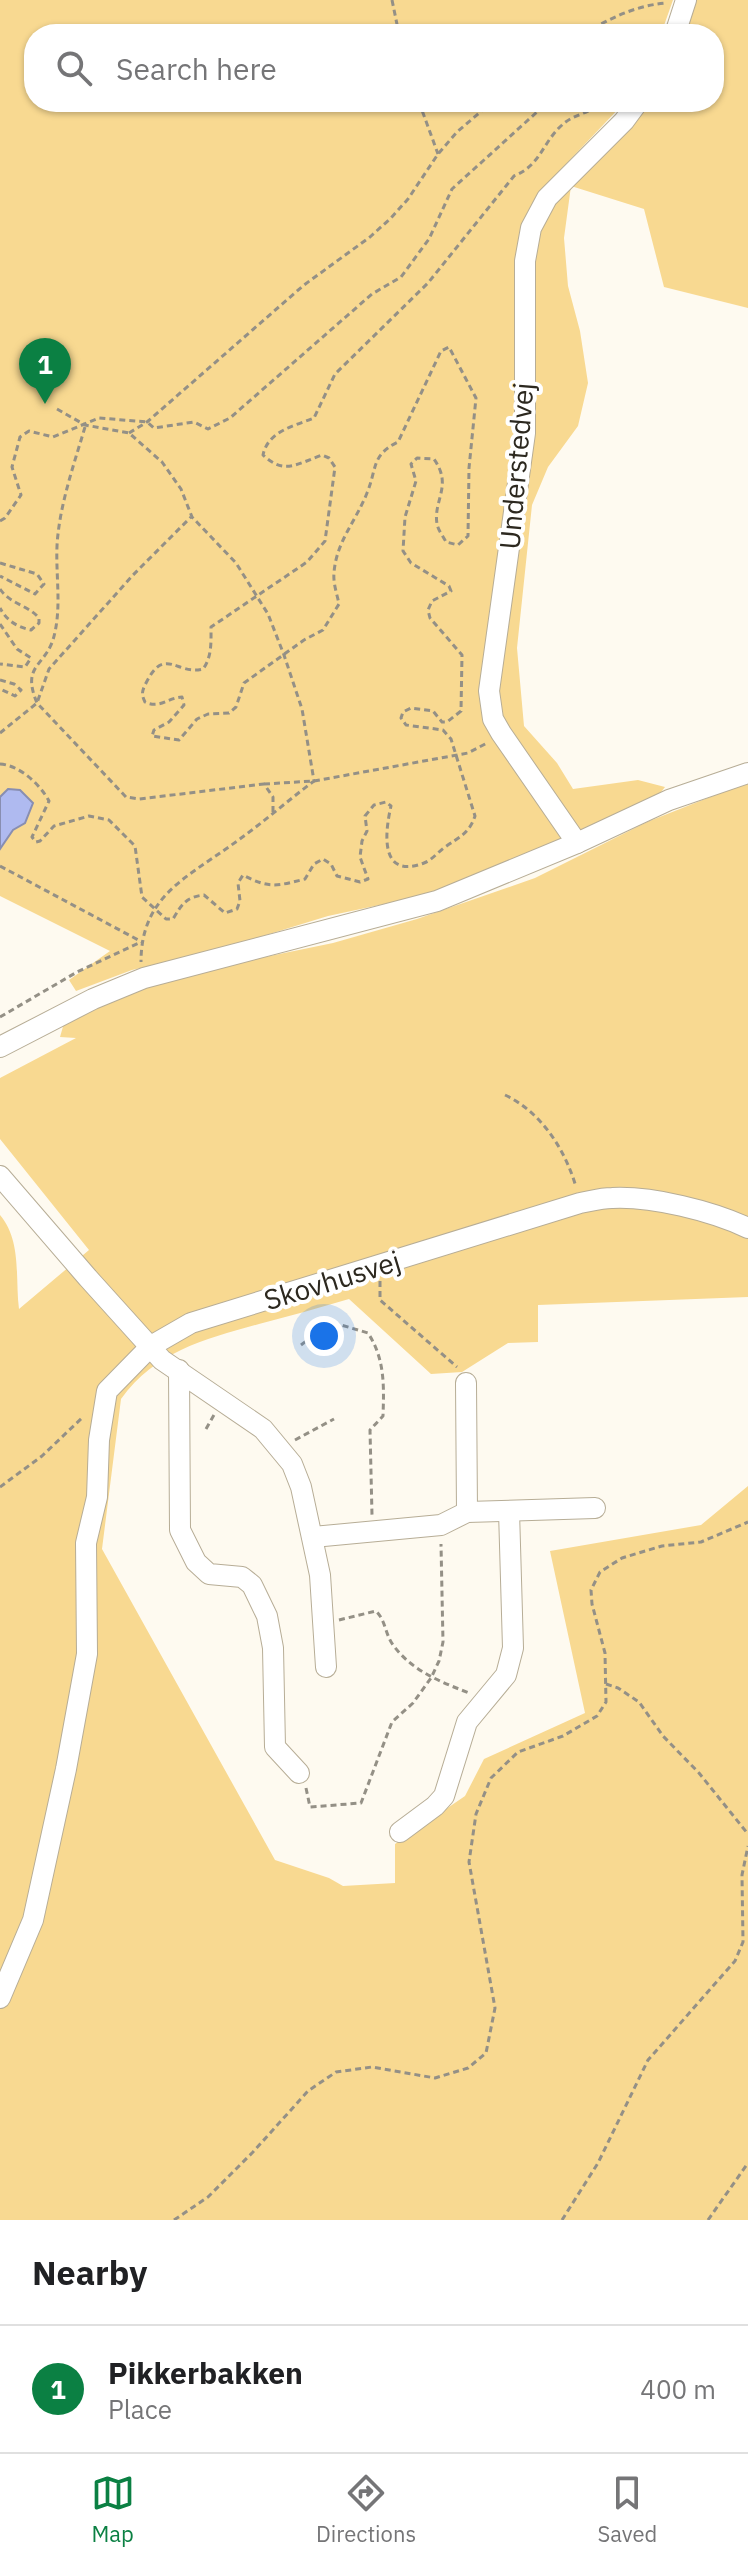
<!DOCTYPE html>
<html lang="en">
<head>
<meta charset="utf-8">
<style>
  body { margin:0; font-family:"IBM Plex Sans",sans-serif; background:#f6f6f6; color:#202124 }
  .you { position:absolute; left:324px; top:1336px; width:28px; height:28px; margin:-20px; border:6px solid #fff; border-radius:50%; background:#1a73e8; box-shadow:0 0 0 12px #1a73e833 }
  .badge { display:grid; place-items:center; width:52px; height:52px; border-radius:50%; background:#0b8043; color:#fff; font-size:26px; font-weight:700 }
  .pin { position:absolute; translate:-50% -66px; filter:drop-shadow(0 2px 4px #0008) }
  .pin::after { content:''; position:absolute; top:42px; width:28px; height:24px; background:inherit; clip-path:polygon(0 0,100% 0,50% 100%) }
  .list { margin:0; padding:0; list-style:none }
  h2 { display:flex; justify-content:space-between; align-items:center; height:104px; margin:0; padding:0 32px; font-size:34px }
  h2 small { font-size:26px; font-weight:400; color:#757577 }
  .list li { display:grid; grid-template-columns:52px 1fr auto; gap:24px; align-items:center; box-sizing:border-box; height:128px; padding:0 32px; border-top:2px solid #e0e0e0 }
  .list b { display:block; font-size:30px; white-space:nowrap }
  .list p { margin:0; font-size:26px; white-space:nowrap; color:#757577 }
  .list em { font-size:26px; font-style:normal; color:#757577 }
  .icon { flex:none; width:44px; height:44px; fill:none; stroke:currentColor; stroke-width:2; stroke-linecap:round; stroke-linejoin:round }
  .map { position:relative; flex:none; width:748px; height:2220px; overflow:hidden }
  .search { position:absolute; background:#fff; box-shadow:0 2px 6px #0004; left:24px; right:24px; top:24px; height:88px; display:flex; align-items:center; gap:20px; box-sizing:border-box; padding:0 28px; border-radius:32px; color:#757577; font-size:30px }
  .sheet { height:232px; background:#fff }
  nav { display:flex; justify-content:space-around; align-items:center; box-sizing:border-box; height:112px; border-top:2px solid #e0e0e0; background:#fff; font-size:22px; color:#757577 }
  nav a { display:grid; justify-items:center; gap:4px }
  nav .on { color:#0b8043 }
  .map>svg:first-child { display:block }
  .green { fill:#f8d991 }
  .water { fill:#afbaf0; stroke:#888eb1; stroke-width:2 }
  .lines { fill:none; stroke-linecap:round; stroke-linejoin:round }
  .minor-casing { stroke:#b7ad96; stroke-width:22 }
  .path { stroke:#949086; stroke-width:3; stroke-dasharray:6 4; stroke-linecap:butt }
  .minor { stroke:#fff; stroke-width:20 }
  .labels { text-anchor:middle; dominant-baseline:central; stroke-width:8; stroke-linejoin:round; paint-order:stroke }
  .street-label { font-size:28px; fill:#2c281f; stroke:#fff }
</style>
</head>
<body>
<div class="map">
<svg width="748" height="2220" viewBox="0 0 748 2220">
  <rect width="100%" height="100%" fill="#fefaf0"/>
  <g class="green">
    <polygon points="0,0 673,0 661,34 34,34 34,102 625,102 544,187 647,102 714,102 714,34 683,34 695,0 748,0 748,308 664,287 644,209 571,186 564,238 568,286 580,331 588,383 578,426 548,467 532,505 517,648 524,726 557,763 573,789 638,780 665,787 655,800 525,858 417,897 328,916 217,950 132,970 76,991 69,980 110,951 0,896"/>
    <path d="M748,782V1297L538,1305V1342L508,1343L462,1372L431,1374L349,1299C319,1308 289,1316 259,1324C205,1339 156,1351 121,1399L102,1549L275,1860L329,1878L343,1886L395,1883V1844L465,1796L484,1759L585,1713L550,1551L701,1525L748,1486V2220H0V1215C22,1241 15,1279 19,1309L89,1250L0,1139V1078L76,1038L60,1037L64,1023L149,984L216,967L333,943L417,919L535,878L647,822Z"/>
  </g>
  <polygon class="water" points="8,789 20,790 33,803 25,823 13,830 0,849 0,797"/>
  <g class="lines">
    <g class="minor-casing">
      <g id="minor">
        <polyline points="675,34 686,0"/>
        <polyline points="577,843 501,733 493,719 489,691 525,433 525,261 531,228 547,198 624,121 638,102"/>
        <polyline points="0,1047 93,999 144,978 437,901 577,843 669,800 748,773"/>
        <polyline points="0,1176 88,1278 162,1360 263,1429 292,1464 301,1487 320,1575 326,1667"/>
        <polyline points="179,1370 180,1530 196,1562 209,1574 242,1577 252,1585 267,1616 273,1648 275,1747 299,1773"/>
        <polyline points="466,1383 467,1512"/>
        <polyline points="313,1537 441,1525 467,1512 595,1508"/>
        <polyline points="400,1832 435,1806 444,1796 467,1722 506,1675 513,1648 509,1511"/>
        <path d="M0,1998L33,1920L66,1769L87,1654L86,1543L97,1497L99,1440L107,1391L151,1346L191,1323L580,1203C591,1201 601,1198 612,1198C652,1196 712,1211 748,1228"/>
      </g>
    </g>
    <g class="path">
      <polyline points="392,0 399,34"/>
      <path d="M584,34C610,18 635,6 665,3"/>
      <polyline points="419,102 438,154"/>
      <path d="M57,409L85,425L129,433L162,462L181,489L192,517L236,563L268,614L284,655L302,709L314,781C286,802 259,826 230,846C184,879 141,898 141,962"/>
      <path d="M85,427C75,461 62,498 58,534C54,566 62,600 55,632C48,668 20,662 37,703L126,797L139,799L264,784L273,797V812"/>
      <polyline points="129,433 147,422 304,285 370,237 391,218 408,199 438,154 457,132 492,102"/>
      <polyline points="0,521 5,518 21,495 12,467 20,437 29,431 53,437 99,418 147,422 154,428 194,422 208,429 230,418 372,294 401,277 429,239 452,189 548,102"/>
      <polyline points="0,563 37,574 44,584 35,594 0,576"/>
      <path d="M0,589C10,604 28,605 39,618V623L31,630C17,627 7,621 0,608"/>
      <polyline points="0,624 17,649 31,658 25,667 0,664"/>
      <polyline points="0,680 14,684 21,690 15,696 0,689"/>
      <polyline points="0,733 37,703 49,669 133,575 191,517"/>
      <path d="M0,764C19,765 40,784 49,801L32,837L36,842L40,841L54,826L89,816L109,820L135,846L142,897L166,919H173C182,904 186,897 204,895L225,913L237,909L240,901L238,883L243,875C269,889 277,886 305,879L314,864L323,859L331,864L337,876L360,882L368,879L360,857L362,841L367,831L365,816L374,805L386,802L391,806C385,832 379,880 424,863C432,860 438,852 445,847C459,837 469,834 475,816L451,739L443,730L406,725L401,718L403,712L411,708L433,711L442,722H447L461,711L462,655L430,618L428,610L432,601L451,591L449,586L411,563L403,551L405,517L416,481L411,464L417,458L434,459C453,486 433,500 437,524C438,530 443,536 446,542L458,545L468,536L469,468L476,398L449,347L441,351L398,442C371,455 377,469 367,493C356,521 336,542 334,573C333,583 337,594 339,604L323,630L304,640L244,683L236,707L229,713L208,714L197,719L179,740L152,736L154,730L169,722L184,705L182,697C167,698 160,709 145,702C141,694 142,691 146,683C165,645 177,676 203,669C212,657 211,642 211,627L307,562L325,541L335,467L329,458L322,455C297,464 284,475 263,455C268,431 294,426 314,418L335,374L428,283L514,176C541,165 542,143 562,125C573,114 590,114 601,102"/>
      <polyline points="264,784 314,781 468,753 487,743"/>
      <polyline points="0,866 142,942"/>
      <polyline points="0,1017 77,972 141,942"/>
      <path d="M505,1095C541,1112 565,1149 576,1187"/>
      <polyline points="380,1281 380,1300 457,1367"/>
      <path d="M301,1345L331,1322L368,1333C385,1359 384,1386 383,1416L370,1430L372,1515"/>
      <polyline points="206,1429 214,1415"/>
      <polyline points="295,1440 334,1419"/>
      <polyline points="0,1487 42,1456 83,1417"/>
      <path d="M339,1620L376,1611C386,1621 385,1634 393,1645C412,1671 441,1682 469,1693"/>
      <polyline points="606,1684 618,1688 639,1702 663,1736 699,1773 748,1834"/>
      <polyline points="306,1788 310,1807 361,1803 392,1722 413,1703 431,1678 439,1661 443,1642 441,1544"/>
      <polyline points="174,2220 208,2197 253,2152 308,2091 336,2072 372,2067 435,2078 468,2068 486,2053 495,2008 469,1862 476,1814 491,1778 518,1752 563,1736 597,1716 606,1702 605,1653 592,1604 591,1590 600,1572 622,1558 662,1546 701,1542 748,1522"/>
      <polyline points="562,2220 598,2163 648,2060 735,1961 743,1942 742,1875 748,1846"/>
      <polyline points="708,2220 748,2163"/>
    </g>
    <use href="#minor" class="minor"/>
  </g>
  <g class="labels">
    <g class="street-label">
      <text transform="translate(516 466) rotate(-85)">Understedvej</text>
      <text transform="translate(332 1280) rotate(-17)">Skovhusvej</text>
    </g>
  </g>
</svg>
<div class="you"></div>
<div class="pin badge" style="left:45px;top:404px">1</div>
<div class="search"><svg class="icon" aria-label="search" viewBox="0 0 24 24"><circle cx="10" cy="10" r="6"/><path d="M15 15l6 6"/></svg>Search here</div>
</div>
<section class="sheet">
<h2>Nearby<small></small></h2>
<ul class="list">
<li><span class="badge">1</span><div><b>Pikkerbakken</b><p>Place</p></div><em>400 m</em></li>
</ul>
</section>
<nav>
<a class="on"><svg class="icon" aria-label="map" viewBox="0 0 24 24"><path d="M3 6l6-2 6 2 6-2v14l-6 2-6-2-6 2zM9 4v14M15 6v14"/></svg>Map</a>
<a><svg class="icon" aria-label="directions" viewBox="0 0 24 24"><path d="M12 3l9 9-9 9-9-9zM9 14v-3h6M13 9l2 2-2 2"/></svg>Directions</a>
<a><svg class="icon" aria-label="saved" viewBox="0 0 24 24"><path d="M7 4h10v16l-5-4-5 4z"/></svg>Saved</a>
</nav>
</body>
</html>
